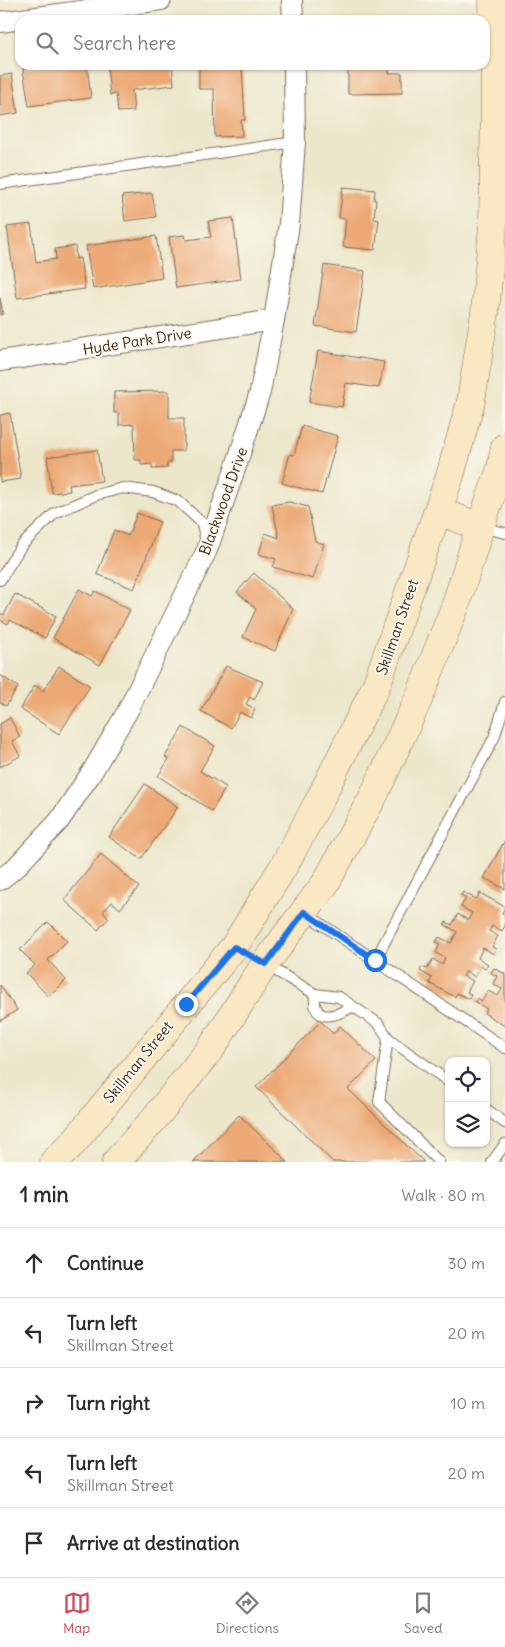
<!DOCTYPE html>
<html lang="en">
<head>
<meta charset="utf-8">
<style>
  body { margin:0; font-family:Delius,sans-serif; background:#f7f7f7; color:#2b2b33 }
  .controls { position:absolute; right:15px; bottom:15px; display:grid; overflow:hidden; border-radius:10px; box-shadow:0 1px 4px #0004 }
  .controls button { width:45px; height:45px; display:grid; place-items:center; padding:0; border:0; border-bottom:1px solid #e1e1e2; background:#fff; color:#2b2b33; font:25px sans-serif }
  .stop { position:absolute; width:15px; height:15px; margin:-11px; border:4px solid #1a73e8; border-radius:50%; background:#fff }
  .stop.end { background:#1a73e8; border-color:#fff; box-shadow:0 1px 5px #0008 }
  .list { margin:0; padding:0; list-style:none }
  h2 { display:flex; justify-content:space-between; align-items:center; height:65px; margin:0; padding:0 20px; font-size:21px }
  h2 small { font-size:16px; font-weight:400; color:#7c7c81 }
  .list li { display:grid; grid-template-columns:32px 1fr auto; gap:15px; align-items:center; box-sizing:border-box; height:70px; padding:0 20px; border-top:1px solid #e1e1e2 }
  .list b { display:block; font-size:19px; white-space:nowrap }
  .list p { margin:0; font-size:16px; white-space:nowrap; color:#7c7c81 }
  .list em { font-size:16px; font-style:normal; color:#7c7c81 }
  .icon { flex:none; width:28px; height:28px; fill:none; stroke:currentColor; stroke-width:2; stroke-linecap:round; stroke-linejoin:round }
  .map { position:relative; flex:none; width:505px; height:1162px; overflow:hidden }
  .search { position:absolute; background:#fff; box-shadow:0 1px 4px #0004; left:15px; right:15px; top:15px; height:55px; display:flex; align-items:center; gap:12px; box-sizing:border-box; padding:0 18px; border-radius:15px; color:#7c7c81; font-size:19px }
  .sheet { height:415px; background:#fff }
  nav { display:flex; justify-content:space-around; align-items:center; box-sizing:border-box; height:70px; border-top:1px solid #e1e1e2; background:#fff; font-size:14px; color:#7c7c81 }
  nav a { display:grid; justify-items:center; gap:2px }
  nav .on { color:#d1495b }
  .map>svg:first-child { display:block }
  .building { fill:#eca975 }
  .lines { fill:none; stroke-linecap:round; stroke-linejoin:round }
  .lane-casing { stroke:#796c5b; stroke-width:12 }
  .street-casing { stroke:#796c5b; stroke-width:22 }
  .secondary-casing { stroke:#796c5b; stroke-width:29 }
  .lane { stroke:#fff; stroke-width:10 }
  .street { stroke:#fff; stroke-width:20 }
  .secondary { stroke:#fae7c3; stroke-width:28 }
  .route { stroke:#1a73e8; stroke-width:6 }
  .labels { text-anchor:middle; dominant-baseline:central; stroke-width:4; stroke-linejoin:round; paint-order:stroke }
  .street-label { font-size:15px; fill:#3b2a1e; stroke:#fbf7ec }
</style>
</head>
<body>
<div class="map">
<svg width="505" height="1162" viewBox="0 0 505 1162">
  <rect width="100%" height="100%" fill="#fbf7ec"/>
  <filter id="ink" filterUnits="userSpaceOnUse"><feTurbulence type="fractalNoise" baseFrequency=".02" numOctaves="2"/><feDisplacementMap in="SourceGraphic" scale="10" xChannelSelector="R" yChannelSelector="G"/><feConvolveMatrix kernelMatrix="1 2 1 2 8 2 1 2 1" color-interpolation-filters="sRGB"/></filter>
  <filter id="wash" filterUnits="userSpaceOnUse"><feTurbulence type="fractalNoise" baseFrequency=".0096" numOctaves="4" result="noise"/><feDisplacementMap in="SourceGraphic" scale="20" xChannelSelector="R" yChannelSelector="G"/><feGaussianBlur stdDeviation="1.12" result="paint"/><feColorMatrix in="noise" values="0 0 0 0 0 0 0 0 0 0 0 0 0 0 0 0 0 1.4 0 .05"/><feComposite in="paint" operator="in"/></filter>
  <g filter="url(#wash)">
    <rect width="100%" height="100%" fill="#ece7cb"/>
    <g id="blocks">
      <g class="building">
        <polygon points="49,65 87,65 91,98 29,106 23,69"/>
        <polygon points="107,65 172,65 174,85 132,90 134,111 118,112 116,94 110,95"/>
        <polygon points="199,65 242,65 245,120 241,120 242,136 215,137 214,89 199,89"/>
        <polygon points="357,65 389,65 389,73 402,73 402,93 348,94 348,66"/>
        <polygon points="12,74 18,113 0,116 0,76"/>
        <polygon points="343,187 375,190 374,200 376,200 374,219 379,220 375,250 343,247 346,219 339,218"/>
        <polygon points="152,193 156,217 125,221 122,196"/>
        <polygon points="233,218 241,279 176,288 169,237 185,235 186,240 211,237 208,221"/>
        <polygon points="31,224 36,262 56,259 55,249 75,246 76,259 80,258 85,289 17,298 7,227"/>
        <polygon points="156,236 162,278 93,289 86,246"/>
        <polygon points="324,265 365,271 356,332 315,326"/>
        <polygon points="0,298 3,314 0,315"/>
        <polygon points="318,351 384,362 379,388 346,383 342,407 309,402"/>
        <polygon points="169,391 169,418 184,418 184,451 171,451 171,463 167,463 167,468 152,469 152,464 141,465 141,460 135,460 134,424 119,425 119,413 114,413 114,392"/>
        <polygon points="10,413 21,479 0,482 0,415"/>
        <polygon points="302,426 338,436 322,494 282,483 290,454 294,455"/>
        <polygon points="97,450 102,481 69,485 70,491 52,493 47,457"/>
        <polygon points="289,502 308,507 315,541 324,544 313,579 273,567 276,559 259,554 265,533 279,538 272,505"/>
        <polygon points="137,513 160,522 134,589 97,574 114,530 128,536"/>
        <polygon points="254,573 293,609 275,651 243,637 256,609 237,592"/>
        <polygon points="79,589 92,596 95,591 130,610 100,665 53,638"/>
        <polygon points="15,594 56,616 45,638 10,620 8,624 0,620 0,613 4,615"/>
        <polygon points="59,666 90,686 59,734 20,709 35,685 43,691"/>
        <polygon points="226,666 263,682 254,700 250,697 246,704 255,709 251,718 240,712 231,728 201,711"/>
        <polygon points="0,675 18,687 6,706 0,702"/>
        <polygon points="10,718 20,737 12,741 20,756 0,767 0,724"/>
        <polygon points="183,727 215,746 200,771 226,787 212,811 158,776 169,759 165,757"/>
        <polygon points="145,784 178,807 141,859 109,837"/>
        <polygon points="505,840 505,889 484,878"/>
        <polygon points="101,854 139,887 120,909 112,902 103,912 109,918 98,930 64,900"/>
        <polygon points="463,892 476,899 480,893 505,907 502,913 505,915 505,926 502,931 492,926 489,931 498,936 492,947 496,949 494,954 483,948 478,958 488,964 485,969 481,966 475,977 466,971 463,976 473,981 467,992 471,995 469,999 457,993 455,997 429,983 432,978 420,971 422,967 427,969 433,959 442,965 445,958 436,953 440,944 436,942 439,937 451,943 457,932 444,924 446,922 452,925 458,914 468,920 472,913 461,907 466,898 461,895"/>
        <polygon points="48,922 67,941 48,960 66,980 49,997 26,973 35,965 20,950"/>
        <polygon points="494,968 505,974 505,1026 484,1013 487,1009 475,1002 477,998 482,1001 488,991 498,996 502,989 493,984 497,976 491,973"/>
        <polygon points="0,985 17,1010 0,1021"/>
        <polygon points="321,1021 333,1034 340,1026 376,1061 348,1089 424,1162 333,1162 256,1087"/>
        <polygon points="239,1115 288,1162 193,1162"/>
      </g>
    </g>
  </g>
  <g filter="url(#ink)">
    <use href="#blocks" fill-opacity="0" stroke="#796c5b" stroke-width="1"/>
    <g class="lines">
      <g class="lane-casing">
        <g id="lane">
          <polyline points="0,184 295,142"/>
          <polyline points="481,527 505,533"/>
          <polyline points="0,580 21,546 55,513 96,495 123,488 153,492 178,501 202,523 206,543"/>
          <polyline points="305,913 505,1048"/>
          <polyline points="375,960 494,738 505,702"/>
          <polyline points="266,965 315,994 339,997 379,1024 388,1038 379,1102 439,1162"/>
          <path d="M315,994C312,1024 334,1017 352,1007"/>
          <polyline points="388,1038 449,1082"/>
          <polyline points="486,1109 505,1123"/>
          <polyline points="492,1162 505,1144"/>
        </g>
      </g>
      <g class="street-casing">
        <g id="street">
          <polyline points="292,0 293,20"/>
          <polyline points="0,22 161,0"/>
          <polyline points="0,361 274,320"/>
          <polyline points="0,880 16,867 59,821 92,772 127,712 207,550 236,466 260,392 274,320 289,224 295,142 294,65"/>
        </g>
      </g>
      <g class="secondary-casing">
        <g id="secondary">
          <polyline points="438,511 480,527"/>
          <polyline points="54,1162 73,1143 234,947 285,864 320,799 376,686 450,476 471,401 485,312 493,226 495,96 493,0"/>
          <polyline points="116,1162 154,1119 212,1047 265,964 325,884 373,797 419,698 456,604 480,527 501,468 505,447"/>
        </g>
      </g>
      <use href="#lane" class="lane"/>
      <use href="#street" class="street"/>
      <use href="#secondary" class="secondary"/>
    </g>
  </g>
  <g class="lines" filter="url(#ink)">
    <polyline class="route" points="186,1004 234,947 266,964 304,912 375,960"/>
  </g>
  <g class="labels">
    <g class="street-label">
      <text transform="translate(137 341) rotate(-9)">Hyde Park Drive</text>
      <text transform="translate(223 501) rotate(-70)">Blackwood Drive</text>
      <text transform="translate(397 627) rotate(-71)">Skillman Street</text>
      <text transform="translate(138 1062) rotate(-51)">Skillman Street</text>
    </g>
  </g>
</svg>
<div class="controls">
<button><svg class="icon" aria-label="locate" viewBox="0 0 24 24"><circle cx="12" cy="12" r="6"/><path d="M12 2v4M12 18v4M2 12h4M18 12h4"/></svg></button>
<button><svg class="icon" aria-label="layers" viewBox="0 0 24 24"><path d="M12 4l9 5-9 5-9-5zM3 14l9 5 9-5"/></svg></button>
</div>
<div class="stop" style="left:375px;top:960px"></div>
<div class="stop end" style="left:186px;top:1004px"></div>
<div class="search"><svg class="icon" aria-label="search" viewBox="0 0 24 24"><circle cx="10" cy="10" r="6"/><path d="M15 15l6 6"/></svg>Search here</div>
</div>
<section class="sheet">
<h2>1 min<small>Walk · 80 m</small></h2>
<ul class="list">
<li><svg class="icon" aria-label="ahead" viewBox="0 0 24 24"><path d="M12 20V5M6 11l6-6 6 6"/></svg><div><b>Continue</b></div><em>30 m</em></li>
<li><svg class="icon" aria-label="left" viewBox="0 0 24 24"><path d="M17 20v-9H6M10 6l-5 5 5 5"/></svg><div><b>Turn left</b><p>Skillman Street</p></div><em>20 m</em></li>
<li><svg class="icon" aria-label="right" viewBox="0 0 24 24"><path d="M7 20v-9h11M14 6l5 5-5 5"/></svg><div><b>Turn right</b></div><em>10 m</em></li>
<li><svg class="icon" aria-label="left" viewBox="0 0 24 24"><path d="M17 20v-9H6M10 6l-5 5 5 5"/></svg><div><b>Turn left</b><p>Skillman Street</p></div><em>20 m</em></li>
<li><svg class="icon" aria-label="arrive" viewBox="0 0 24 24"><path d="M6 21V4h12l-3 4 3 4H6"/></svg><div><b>Arrive at destination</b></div></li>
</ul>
</section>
<nav>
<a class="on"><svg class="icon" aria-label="map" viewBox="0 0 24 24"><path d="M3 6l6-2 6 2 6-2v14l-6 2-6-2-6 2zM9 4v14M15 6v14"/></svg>Map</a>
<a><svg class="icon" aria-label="directions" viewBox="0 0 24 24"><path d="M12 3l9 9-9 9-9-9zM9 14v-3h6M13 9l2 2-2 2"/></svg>Directions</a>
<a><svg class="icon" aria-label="saved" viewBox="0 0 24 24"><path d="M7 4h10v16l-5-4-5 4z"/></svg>Saved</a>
</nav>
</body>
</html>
